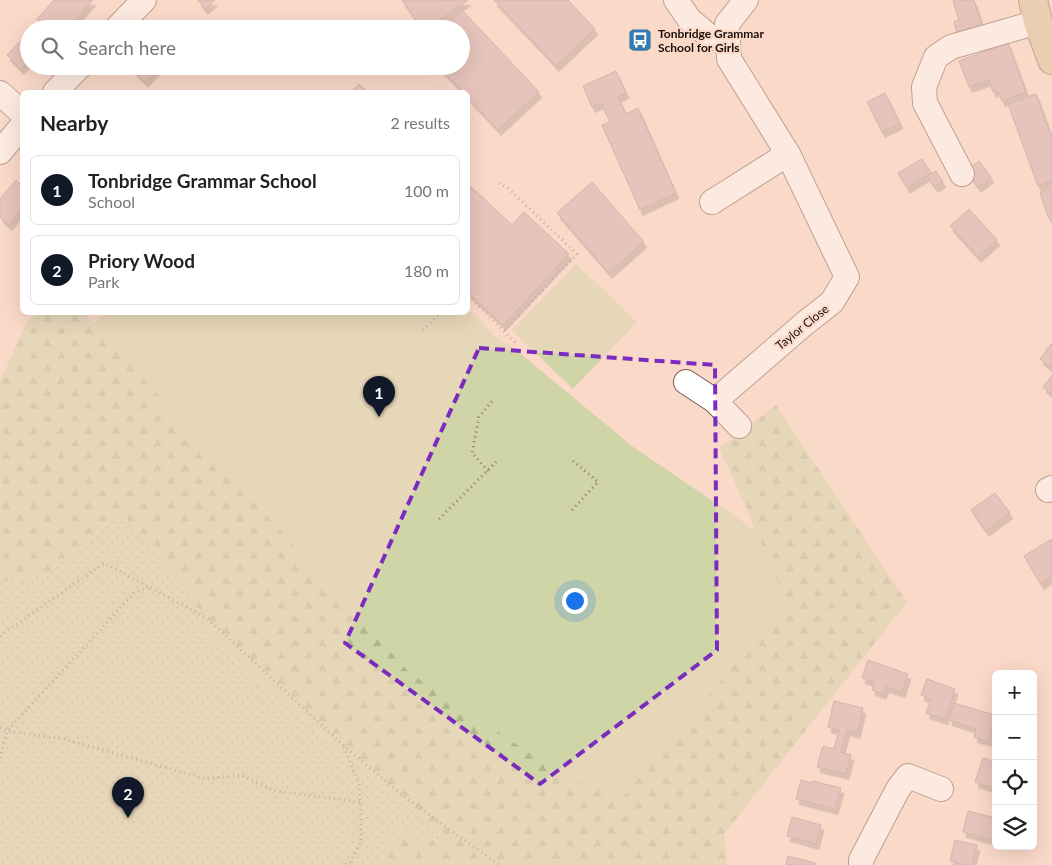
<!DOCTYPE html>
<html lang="en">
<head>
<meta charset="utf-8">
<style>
  body { margin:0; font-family:Lato,sans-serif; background:#f2f2f2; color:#222 }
  .controls { position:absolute; right:15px; bottom:15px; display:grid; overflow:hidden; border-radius:8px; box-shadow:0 5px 20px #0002 }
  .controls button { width:45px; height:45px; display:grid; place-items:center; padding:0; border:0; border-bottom:1px solid #e0e0e0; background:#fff; color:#222; font:25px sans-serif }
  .you { position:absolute; left:574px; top:600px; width:18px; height:18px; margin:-12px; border:4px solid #fff; border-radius:50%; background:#1a73e8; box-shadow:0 0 0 8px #1a73e833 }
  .badge { display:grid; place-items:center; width:32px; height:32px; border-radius:50%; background:#111827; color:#fff; font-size:16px; font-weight:700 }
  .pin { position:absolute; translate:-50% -41px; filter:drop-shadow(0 1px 2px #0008) }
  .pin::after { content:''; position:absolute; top:26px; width:18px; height:15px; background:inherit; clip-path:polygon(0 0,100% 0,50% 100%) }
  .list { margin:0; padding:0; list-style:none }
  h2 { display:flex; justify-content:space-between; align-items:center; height:65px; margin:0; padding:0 20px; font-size:21px }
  h2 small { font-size:16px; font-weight:400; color:#767676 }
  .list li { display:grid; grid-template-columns:32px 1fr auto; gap:15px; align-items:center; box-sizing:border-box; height:70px; margin:0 10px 10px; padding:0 10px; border:1px solid #e0e0e0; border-radius:8px }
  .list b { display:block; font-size:19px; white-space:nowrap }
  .list p { margin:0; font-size:16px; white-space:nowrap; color:#767676 }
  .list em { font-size:16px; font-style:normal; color:#767676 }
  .icon { flex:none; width:28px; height:28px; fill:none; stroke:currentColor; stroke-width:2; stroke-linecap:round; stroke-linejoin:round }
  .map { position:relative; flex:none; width:1052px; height:865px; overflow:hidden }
  .search { position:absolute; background:#fff; box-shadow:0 5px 20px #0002; left:20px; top:20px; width:450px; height:55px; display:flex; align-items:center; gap:12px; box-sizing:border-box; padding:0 18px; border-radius:28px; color:#767676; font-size:19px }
  .panel { position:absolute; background:#fff; box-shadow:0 5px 20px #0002; left:20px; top:90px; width:450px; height:225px; border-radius:8px }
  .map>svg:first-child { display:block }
  .grass { fill:#d0d5a7 }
  .forest { fill:url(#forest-firs) }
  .park { fill:url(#park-dots) }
  .building { fill:#ceaaac; stroke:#a98788; filter:url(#shadow) }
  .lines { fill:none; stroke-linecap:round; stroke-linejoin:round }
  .minor-casing { stroke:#765b4d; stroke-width:26 }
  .major-casing { stroke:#84673b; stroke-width:30 }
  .path { stroke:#8f796e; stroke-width:3; stroke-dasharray:1 4; stroke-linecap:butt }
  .minor { stroke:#fff; stroke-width:24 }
  .major { stroke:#d7c099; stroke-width:28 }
  .marked { fill:none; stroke:#7b2cbf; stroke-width:4; stroke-dasharray:10 6; stroke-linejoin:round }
  .labels { text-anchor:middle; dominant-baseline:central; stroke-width:4.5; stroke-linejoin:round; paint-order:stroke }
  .poi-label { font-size:12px; font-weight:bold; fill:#1b100b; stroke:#fad9c9; text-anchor:start }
  .street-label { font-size:12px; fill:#1b100b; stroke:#fad9c9 }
</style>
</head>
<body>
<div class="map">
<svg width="1052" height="865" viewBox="0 0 1052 865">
  <defs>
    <pattern id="forest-firs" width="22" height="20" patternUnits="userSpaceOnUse" patternTransform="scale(1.25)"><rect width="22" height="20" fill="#d0d5a7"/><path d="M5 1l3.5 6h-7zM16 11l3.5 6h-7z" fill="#b2b68e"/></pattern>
    <pattern id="park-dots" width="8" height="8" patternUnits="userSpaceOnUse" patternTransform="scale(1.25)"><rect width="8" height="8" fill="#d0d5a7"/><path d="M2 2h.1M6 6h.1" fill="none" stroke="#b2b68e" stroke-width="1.8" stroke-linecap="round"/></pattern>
    <filter id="shadow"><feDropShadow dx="3" dy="5.5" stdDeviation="0" flood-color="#0004"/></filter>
  </defs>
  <rect width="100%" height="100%" fill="#fad9c9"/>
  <g class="grass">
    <polygon points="576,264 637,322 573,389 512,330"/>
    <polygon points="468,309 502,343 510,345 632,446 815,571 631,848 396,706 82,339 103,313 468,312"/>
  </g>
  <polygon class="forest" points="83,312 409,672 565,777 623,797 787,602 720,448 776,405 907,602 724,834 727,865 378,865 400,831 451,844 204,634 121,513 48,574 0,582 0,381 28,320 38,313"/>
  <polygon class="park" points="121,512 207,618 204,635 452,844 400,831 378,865 0,865 0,582 48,574"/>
  <g class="building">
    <polygon points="54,0 93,0 68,29 48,29 37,19"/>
    <polygon points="198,0 215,0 205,9"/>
    <polygon points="402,0 468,0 427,29 422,29"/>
    <polygon points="494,0 568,0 595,29 556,66"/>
    <polygon points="956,0 974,0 984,33 957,33 954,22 959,20 953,1"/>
    <polygon points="462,10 539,92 498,130 468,98 468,92 463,92 438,66 461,66 461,29 442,29"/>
    <polygon points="29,32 29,60 21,69 7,55"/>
    <polygon points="1008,43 1026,92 1002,101 998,91 993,92 989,80 969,87 959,61"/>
    <polygon points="129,66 160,66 145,82"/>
    <polygon points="616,71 626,93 618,97 626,114 638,108 676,193 640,210 602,125 610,122 601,103 592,107 583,86"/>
    <polygon points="359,84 368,92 351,92"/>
    <polygon points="885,93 900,123 882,132 867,102"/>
    <polygon points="1036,94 1052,138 1052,180 1038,186 1008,104"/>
    <polygon points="922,159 931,173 907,188 898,173"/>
    <polygon points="979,161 991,177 978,187 966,171"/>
    <polygon points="936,171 943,182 935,187 927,176"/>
    <polygon points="16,180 22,186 22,209 9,225 0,217 0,199"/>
    <polygon points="592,182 644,242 609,273 557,213"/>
    <polygon points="468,184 512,225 524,212 569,254 503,325 468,293 468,275 471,272 468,269"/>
    <polygon points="1052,188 1052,218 1049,219 1040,193"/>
    <polygon points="969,209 997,240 978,257 950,226"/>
    <polygon points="1051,344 1052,345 1052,369 1040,359"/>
    <polygon points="1052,375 1052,394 1043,387"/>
    <polygon points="995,493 1010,513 986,531 971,510"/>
    <polygon points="1052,539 1052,577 1041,584 1024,556"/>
    <polygon points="868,660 908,674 902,692 886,687 883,694 872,690 874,682 862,678"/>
    <polygon points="927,679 955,689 945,719 926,713 931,699 921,695"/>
    <polygon points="834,701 863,708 857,733 847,730 841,752 851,755 846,774 817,767 823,746 834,749 839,730 828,727"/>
    <polygon points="954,703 995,715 988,741 974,737 976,729 949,720"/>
    <polygon points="983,758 996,762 996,789 975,782"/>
    <polygon points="801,780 812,783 813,781 841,788 835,809 796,799"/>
    <polygon points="968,811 996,818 996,829 993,840 963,832"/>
    <polygon points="792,817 821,825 816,844 787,836"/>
    <polygon points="955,840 977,845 972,865 966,865 950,861"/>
    <polygon points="788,856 815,863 815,865 786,865"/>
  </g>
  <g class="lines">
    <g class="minor-casing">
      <g id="minor">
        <polyline points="676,0 689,19 710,37 728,41"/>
        <polyline points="116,29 144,0"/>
        <polyline points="55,92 80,66"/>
        <polyline points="0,93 22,113"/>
        <polyline points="0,152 22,126"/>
        <polyline points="962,174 925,103 924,87 936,57 951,47 1038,22"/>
        <polyline points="712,202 788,154"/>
        <polyline points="686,382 715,401"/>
        <polyline points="739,426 715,401 804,324 832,302 847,277 788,154 729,59 727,24 746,0"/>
        <polyline points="1048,490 1052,488"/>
        <polyline points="861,865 861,860 898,789 908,776 941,789"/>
      </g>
    </g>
    <g class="major-casing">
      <polyline id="major" points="1033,0 1038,22 1052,60"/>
    </g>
    <g class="path">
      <polyline points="499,183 509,189 577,254 504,331"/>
      <polyline points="468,296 517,344"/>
      <polyline points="423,330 441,312"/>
      <polyline points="488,471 472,453 479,417 493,400"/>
      <polyline points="572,510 598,482 572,460"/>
      <polyline points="439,519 499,459"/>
      <polyline points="0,636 104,563 207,618 344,746 406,798 499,865"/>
      <polyline points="0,728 7,731 64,739 206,779 241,775 276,791 360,802"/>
      <polyline points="344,747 359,784 361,818 361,842 350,862 345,865"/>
      <polyline points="0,758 7,731 135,592 150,588"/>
    </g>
    <use href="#minor" class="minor"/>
    <use href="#major" class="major"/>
  </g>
  <path d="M0 0H1052V865H0ZM479,348L715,365L717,650L540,784L345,643Z" fill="#fad9c9" fill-opacity=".55" fill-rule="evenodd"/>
  <path class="marked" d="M479,348L715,365L717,650L540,784L345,643Z"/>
  <defs>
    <g id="bus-square" transform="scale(1.25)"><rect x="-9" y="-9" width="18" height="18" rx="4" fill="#347aaf" stroke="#fad9c9"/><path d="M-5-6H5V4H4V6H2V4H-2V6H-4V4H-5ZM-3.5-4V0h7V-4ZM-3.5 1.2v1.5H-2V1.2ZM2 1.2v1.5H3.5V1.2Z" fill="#fff"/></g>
  </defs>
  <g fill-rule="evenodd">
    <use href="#bus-square" x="640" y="40"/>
  </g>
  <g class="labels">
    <g class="poi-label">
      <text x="658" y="33">Tonbridge Grammar<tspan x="658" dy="14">School for Girls</tspan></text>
    </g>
    <g class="street-label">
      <text transform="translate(802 327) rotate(-39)">Taylor Close</text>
    </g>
  </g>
</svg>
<div class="controls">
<button>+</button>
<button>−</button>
<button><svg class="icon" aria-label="locate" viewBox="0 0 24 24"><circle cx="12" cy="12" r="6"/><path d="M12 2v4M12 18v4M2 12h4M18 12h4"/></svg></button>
<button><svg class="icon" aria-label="layers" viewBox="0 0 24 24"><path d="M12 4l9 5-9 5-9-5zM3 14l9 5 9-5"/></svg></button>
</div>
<div class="you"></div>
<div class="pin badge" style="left:379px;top:417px">1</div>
<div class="pin badge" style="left:128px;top:818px">2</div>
<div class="search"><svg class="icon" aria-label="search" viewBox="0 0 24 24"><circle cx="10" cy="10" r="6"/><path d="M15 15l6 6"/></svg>Search here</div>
<section class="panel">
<h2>Nearby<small>2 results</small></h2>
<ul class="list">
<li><span class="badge">1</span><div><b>Tonbridge Grammar School</b><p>School</p></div><em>100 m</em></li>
<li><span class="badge">2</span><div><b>Priory Wood</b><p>Park</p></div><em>180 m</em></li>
</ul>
</section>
</div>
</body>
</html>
